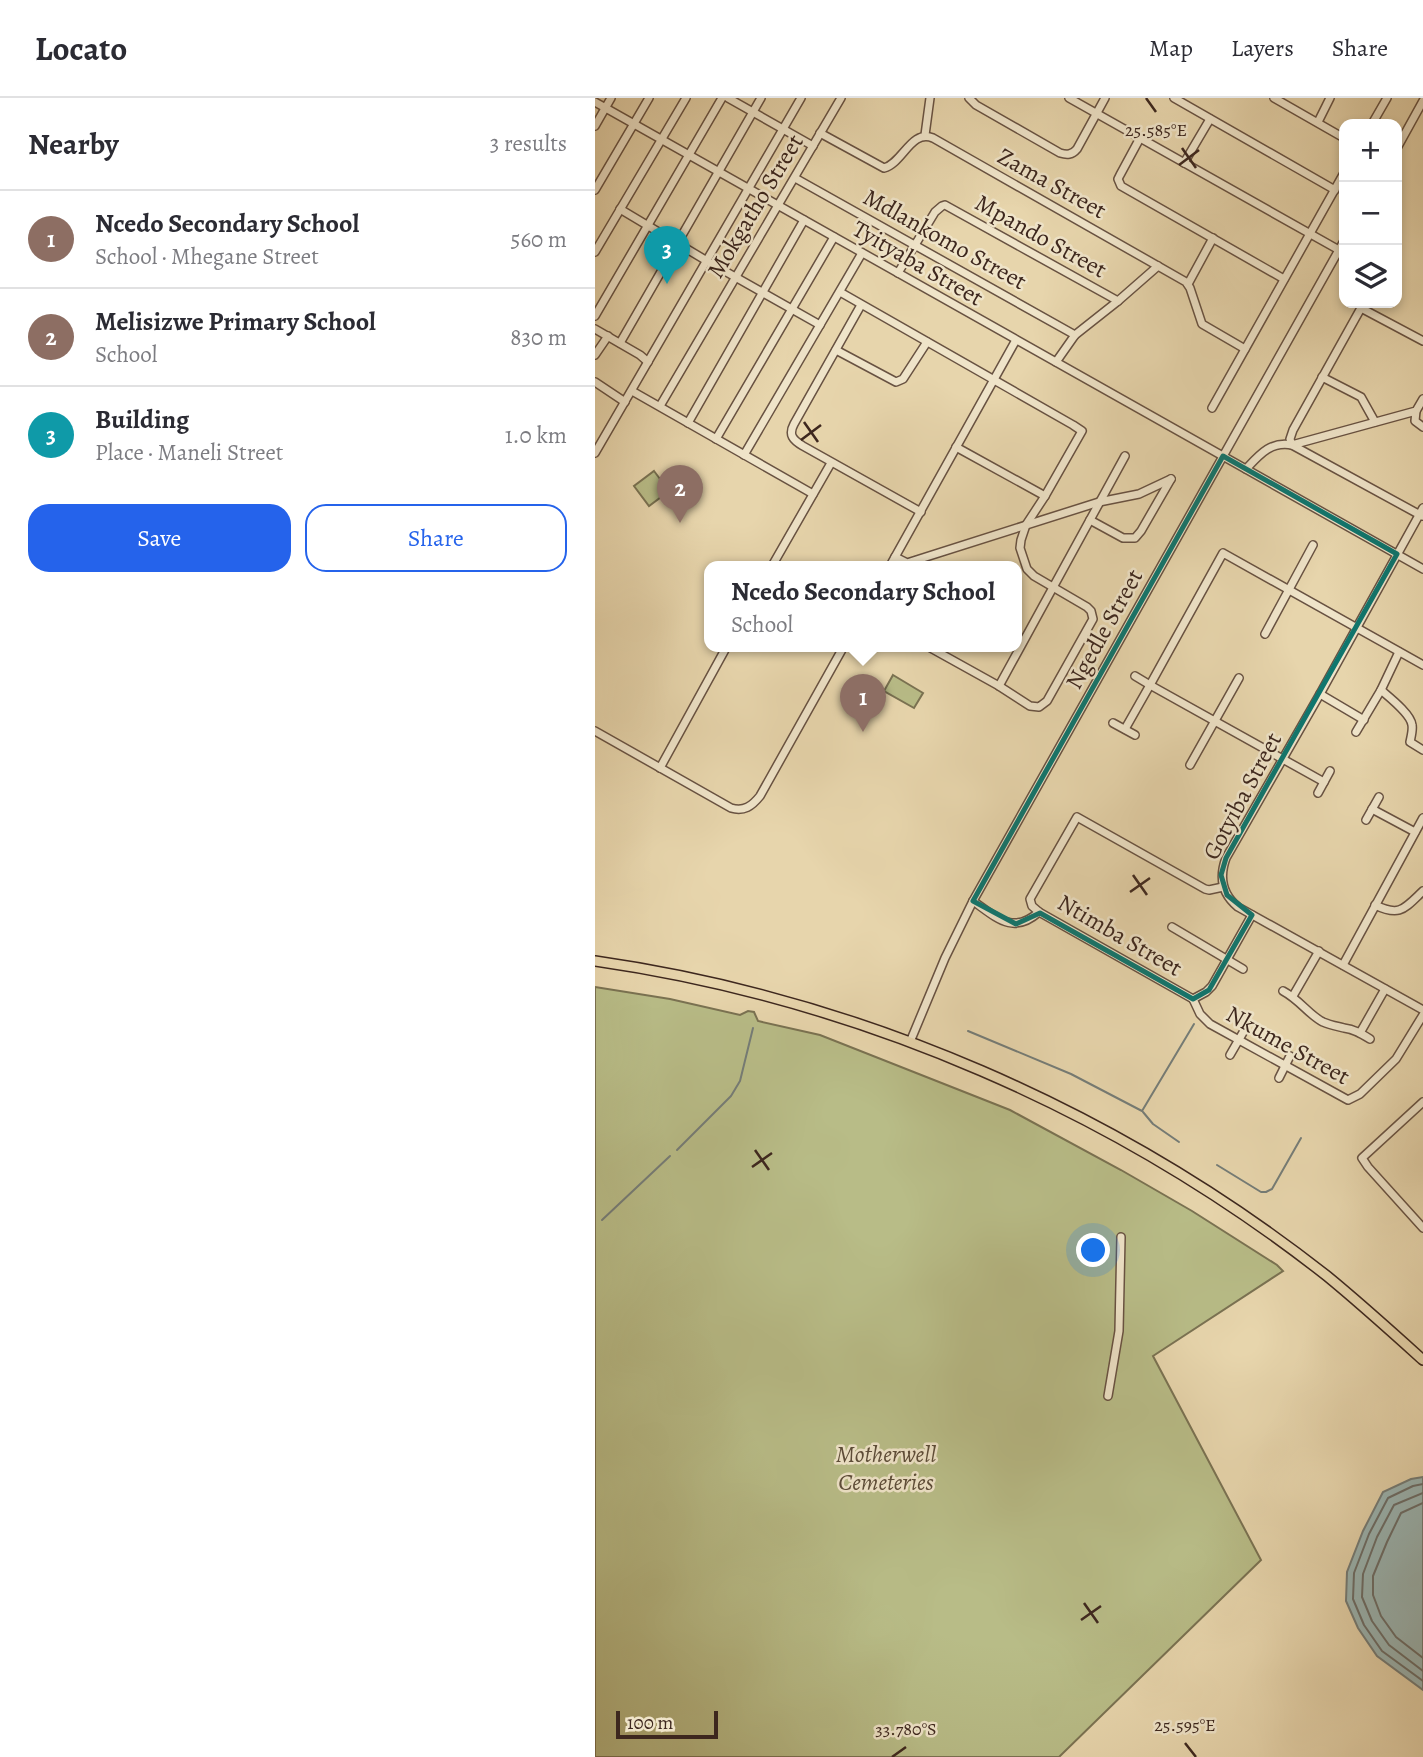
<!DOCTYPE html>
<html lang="en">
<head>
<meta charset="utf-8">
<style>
  body { margin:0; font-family:Alegreya,serif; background:#f7f7f7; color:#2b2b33 }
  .controls { position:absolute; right:21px; top:21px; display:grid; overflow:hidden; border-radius:14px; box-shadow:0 4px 10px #0003 }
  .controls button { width:63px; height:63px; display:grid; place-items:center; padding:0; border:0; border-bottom:2px solid #e1e1e2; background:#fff; color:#2b2b33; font:35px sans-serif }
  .scale { position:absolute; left:21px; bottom:18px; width:102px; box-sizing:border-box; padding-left:7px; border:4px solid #3d271e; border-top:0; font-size:19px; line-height:24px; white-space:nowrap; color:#3d271e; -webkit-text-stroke:5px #efe4c9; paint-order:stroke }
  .you { position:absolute; left:499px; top:1153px; width:24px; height:24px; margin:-18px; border:5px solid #fff; border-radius:50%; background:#1a73e8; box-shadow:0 0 0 10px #1a73e833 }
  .badge { display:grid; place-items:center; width:46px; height:46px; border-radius:50%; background:#2563eb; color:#fff; font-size:23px; font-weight:700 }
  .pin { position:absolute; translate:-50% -58px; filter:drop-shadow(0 2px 4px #0008) }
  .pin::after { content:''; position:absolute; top:37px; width:24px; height:21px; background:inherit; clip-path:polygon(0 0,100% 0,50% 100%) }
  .popup { position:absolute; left:109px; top:463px; width:318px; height:91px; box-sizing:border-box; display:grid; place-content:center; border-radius:14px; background:#fff; filter:drop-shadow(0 2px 5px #0005); font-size:23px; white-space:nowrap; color:#7c7c81 }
  .popup b { font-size:26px; color:#2b2b33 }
  .popup::after { content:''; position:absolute; left:50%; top:100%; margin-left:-14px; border:14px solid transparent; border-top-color:#fff }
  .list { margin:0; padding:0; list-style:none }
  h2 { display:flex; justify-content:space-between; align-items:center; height:91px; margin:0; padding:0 28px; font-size:30px }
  h2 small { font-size:23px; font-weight:400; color:#7c7c81 }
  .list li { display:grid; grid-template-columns:46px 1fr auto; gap:21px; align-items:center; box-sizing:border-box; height:98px; padding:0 28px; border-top:2px solid #e1e1e2 }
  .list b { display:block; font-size:26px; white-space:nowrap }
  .list p { margin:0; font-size:23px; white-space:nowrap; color:#7c7c81 }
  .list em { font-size:23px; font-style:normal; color:#7c7c81 }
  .actions { display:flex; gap:14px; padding:21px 28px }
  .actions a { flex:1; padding:16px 0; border:2px solid #2563eb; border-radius:21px; text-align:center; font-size:24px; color:#2563eb }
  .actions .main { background:#2563eb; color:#fff }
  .icon { flex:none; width:38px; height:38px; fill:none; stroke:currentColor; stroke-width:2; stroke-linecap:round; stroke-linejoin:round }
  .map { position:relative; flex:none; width:828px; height:1659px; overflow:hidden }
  header { display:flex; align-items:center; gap:42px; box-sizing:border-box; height:98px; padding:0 35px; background:#fff; border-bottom:2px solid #e1e1e2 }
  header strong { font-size:33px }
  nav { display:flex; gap:38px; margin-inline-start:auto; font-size:24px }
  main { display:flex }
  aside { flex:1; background:#fff }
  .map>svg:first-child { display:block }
  .green { fill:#b8bc87; stroke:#7a7252; stroke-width:2 }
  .water { fill:#9bb6b4; stroke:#757d78; stroke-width:2 }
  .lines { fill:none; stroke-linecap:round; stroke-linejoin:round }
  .shore { stroke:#6c6e69; stroke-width:2 }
  .stream { stroke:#757d78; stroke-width:2 }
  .minor-casing { stroke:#685242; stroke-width:10 }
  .major-casing { stroke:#3d271e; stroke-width:12 }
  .minor { stroke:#efe4c9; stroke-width:7 }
  .major { stroke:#e7d5ac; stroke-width:9 }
  .marked { fill:none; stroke:#0f766e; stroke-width:5; stroke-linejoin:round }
  .ticks { fill:none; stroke:#3d271e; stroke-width:2.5 }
  .labels { text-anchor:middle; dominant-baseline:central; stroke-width:5; stroke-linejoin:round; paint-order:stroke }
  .street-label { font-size:24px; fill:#3d271e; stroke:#efe4c9 }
  .park-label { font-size:24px; font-style:italic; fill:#5c4c38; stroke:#efe4c9 }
  .ticks-label { font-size:18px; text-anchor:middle; fill:#3d271e; stroke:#efe4c9; stroke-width:5; stroke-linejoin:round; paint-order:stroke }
</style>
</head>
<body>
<header>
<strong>Locato</strong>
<nav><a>Map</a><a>Layers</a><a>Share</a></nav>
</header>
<main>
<aside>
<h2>Nearby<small>3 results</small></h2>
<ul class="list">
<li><span class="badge" style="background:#8d6e63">1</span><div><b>Ncedo Secondary School</b><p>School · Mhegane Street</p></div><em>560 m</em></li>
<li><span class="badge" style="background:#8d6e63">2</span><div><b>Melisizwe Primary School</b><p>School</p></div><em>830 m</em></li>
<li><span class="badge" style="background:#0f9aa8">3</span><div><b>Building</b><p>Place · Maneli Street</p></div><em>1.0 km</em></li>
</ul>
<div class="actions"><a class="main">Save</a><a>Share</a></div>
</aside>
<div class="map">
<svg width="828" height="1659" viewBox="0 0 828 1659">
  <rect width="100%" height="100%" fill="#e7d5ac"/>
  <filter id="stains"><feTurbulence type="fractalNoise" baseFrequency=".00286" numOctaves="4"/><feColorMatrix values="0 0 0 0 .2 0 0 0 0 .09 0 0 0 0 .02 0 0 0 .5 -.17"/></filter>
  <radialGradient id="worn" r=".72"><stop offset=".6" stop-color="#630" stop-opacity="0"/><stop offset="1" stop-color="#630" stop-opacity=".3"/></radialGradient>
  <g class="green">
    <polygon points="59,373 74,393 54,408 39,388"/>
    <polygon points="298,577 328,595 319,610 289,593"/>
    <polygon points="0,889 75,901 145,917 153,913 159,914 163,923 225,937 415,1012 526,1072 597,1113 682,1167 688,1173 558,1258 666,1462 464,1659 0,1659"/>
  </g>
  <polygon class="water" points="828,1379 828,1592 782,1558 763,1530 751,1503 752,1474 768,1433 788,1394 816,1381"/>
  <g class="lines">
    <g class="shore">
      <polyline points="828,1386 818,1388 793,1400 774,1436 759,1475 758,1501 769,1527 787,1553 828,1583"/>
      <polyline points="828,1395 799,1407 782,1439 768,1476 767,1499 777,1523 794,1547 828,1573"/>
      <polyline points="828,1405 806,1415 792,1444 778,1478 778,1497 786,1518 801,1539 828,1560"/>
    </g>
    <g class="stream">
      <polyline points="373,933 476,976 547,1013 599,926"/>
      <polyline points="548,1014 558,1026 584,1044"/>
      <polyline points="82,1052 136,998 145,983 158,930"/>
      <polyline points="622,1067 666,1094 671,1094 677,1091 706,1040"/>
      <polyline points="7,1122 75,1058"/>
    </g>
    <g class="minor-casing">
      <g id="minor">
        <polyline points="133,0 218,48"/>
        <path d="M374,0L381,7L465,55C472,57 477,57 482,51L510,0"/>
        <polyline points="474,0 744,152"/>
        <polyline points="579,0 740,92"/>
        <polyline points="679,0 749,40"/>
        <polyline points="0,4 828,471"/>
        <polyline points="723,24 735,0"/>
        <polyline points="777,26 792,0"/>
        <polyline points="0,28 16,0"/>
        <path d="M225,35L289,70C308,65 316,31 338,40L591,184L595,190L607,226L650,251"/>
        <polyline points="330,37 335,0"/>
        <polyline points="545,40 525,77 523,81 526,88 689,181"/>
        <polyline points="802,50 828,3"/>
        <polyline points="589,65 615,21"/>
        <polyline points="200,80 480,237"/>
        <polyline points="0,92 54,0"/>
        <polyline points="25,111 112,163 225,227"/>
        <polyline points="0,154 91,0"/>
        <polyline points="303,175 340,114 347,108 350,107 523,203"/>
        <polyline points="593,186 618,140"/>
        <polyline points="245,194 478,327 487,333 450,398 431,427 426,442 425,450 432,471 439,478 492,509 496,513 498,521 452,603 444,609 435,608 404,588 332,548"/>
        <path d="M266,207L199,326C193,337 198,342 208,348L326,414"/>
        <polyline points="0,218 127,0"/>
        <polyline points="0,231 45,257 53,264"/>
        <polyline points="25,245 166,0"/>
        <polyline points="241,252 301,284 308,281 332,244"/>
        <polyline points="0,257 13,238"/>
        <polyline points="461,264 480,237 523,203 563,168"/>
        <polyline points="727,279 766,299 780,324"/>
        <polyline points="0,284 30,304"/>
        <polyline points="37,293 218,396"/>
        <polyline points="65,308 246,0"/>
        <polyline points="617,310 749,75"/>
        <polyline points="821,313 820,323 828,329"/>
        <polyline points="93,325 209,122"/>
        <polyline points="121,341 239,139"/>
        <polyline points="361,349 450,398"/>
        <polyline points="0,355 206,0"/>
        <polyline points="149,357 267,155"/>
        <path d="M651,371C665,356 676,343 697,347L821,313L828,301"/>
        <path d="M828,410L725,596L631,760C624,779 627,796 643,809L828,912"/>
        <polyline points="827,418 697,347 695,341 698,332 766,210 828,243"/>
        <polyline points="495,422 528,440 540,440 546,433 576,381"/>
        <polyline points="300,459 312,465 504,404 544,396 576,381"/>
        <polyline points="177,468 236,365"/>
        <polyline points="295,468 421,242"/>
        <polyline points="670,536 718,447"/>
        <polyline points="404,588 530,358"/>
        <path d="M786,592C794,599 816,616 817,627C818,632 816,639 815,644L828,652"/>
        <polyline points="725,596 769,622"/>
        <polyline points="518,625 540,637"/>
        <polyline points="530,631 555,587 540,578"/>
        <path d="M0,633L136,710C149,714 157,708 165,698L249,548"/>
        <polyline points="761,634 786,592 804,554"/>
        <polyline points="595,667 644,580"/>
        <polyline points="65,670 132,548"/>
        <polyline points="729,684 555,587 628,455 828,567"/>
        <polyline points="723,695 735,673"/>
        <polyline points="777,711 820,734"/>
        <polyline points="771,722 784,699"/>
        <path d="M378,803C402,820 418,837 444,814"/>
        <path d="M780,807C805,819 809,811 828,793"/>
        <polyline points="577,829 648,871"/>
        <polyline points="748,867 828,720"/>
        <path d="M688,893C705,902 714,917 728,924C735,927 741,928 749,930C759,931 767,936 775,941"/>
        <polyline points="698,898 724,853"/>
        <polyline points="598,901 444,814 437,808 435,801 482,719 610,791 614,792 628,789"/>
        <polyline points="598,901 605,916 615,926 753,1002 765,996 801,961 828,917"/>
        <polyline points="598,901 611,894 617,888 657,817"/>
        <polyline points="765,935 790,891"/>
        <polyline points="315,944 350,860 378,803 749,143"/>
        <polyline points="635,957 650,931"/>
        <polyline points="684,980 695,958"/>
        <polyline points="828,1004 767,1060 773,1069 828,1130"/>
        <polyline points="513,1298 524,1233 526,1139"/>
      </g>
    </g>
    <g class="major-casing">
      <path id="major" d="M0,863C265,901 522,1013 732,1178C765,1205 797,1234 828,1262"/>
    </g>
    <use href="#minor" class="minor"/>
    <use href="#major" class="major"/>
  </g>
  <path class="marked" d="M628,358L802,456L631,760L626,777L632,797L657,817L614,892L598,901L445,815L421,826L378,803Z"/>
  <path class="ticks" d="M551,0L561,14M587,50L601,70M584,67L604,52M209,324L223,344M206,342L226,327M538,777L552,797M535,794L555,780M160,1052L174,1072M157,1069L177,1055M489,1505L503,1525M486,1522L506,1508M590,1645L601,1659M297,1659L311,1649"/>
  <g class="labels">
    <g class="street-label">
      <text transform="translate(457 85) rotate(29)">Zama Street</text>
      <text transform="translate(160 108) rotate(-59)">Mokgatho Street</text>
      <text transform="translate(446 138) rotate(29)">Mpando Street</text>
      <text transform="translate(350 141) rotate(29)">Mdlankomo Street</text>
      <text transform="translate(323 165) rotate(30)">Tyityaba Street</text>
      <text transform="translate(509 531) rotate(-61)">Ngedle Street</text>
      <text transform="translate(647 698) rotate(-62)">Gotyiba Street</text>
      <text transform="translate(525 837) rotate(30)">Ntimba Street</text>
      <text transform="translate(693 947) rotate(29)">Nkume Street</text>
    </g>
    <g class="park-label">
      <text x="291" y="1356">Motherwell<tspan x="291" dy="28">Cemeteries</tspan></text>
    </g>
  </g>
  <g class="ticks-label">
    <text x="561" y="38">25.585°E</text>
    <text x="590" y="1633">25.595°E</text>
    <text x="311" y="1637">33.780°S</text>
  </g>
  <rect width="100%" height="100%" filter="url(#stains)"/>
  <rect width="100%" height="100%" fill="url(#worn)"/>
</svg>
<div class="controls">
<button>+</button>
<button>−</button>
<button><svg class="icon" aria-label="layers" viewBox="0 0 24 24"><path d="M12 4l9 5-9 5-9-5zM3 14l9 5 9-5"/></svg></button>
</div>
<div class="scale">100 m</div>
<div class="you"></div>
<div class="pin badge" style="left:268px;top:634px;background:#8d6e63">1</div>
<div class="popup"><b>Ncedo Secondary School</b>School</div>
<div class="pin badge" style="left:85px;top:425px;background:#8d6e63">2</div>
<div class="pin badge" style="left:72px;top:186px;background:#0f9aa8">3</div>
</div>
</main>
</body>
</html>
